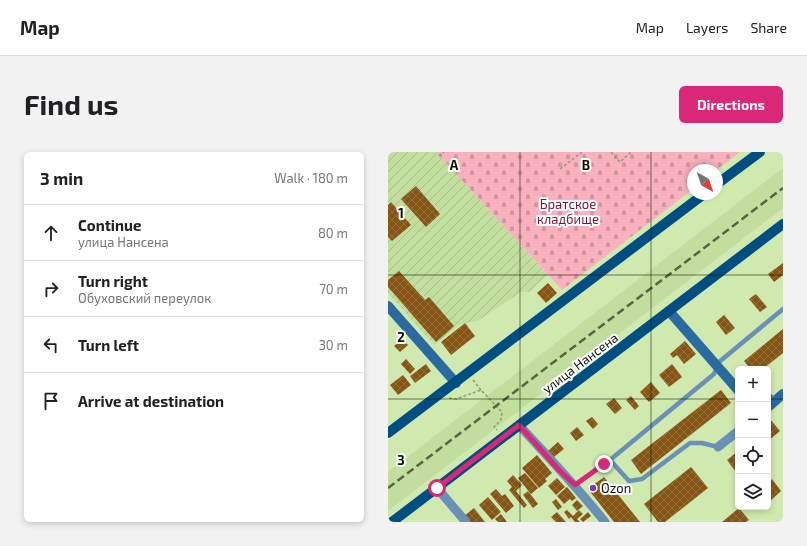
<!DOCTYPE html>
<html lang="en">
<head>
<meta charset="utf-8">
<style>
  body { margin:0; font-family:"Exo 2",sans-serif; background:#f2f2f2; color:#202124 }
  .controls { position:absolute; right:12px; bottom:12px; display:grid; overflow:hidden; border-radius:6px; box-shadow:0 2px 6px #0003 }
  .controls button { width:36px; height:36px; display:grid; place-items:center; padding:0; border:0; border-bottom:1px solid #e0e0e0; background:#fff; color:#202124; font:20px sans-serif }
  .compass { position:absolute; left:299px; top:12px; width:36px; height:36px; border-radius:50%; background:#fff; box-shadow:0 2px 6px #0003; rotate:140deg }
  .stop { position:absolute; width:12px; height:12px; margin:-9px; border:3px solid #db2777; border-radius:50%; background:#fff }
  .stop.end { background:#db2777; border-color:#fff; box-shadow:0 1px 4px #0008 }
  .list { margin:0; padding:0; list-style:none }
  h2 { display:flex; justify-content:space-between; align-items:center; height:52px; margin:0; padding:0 16px; font-size:17px }
  h2 small { font-size:13px; font-weight:400; color:#757577 }
  .list li { display:grid; grid-template-columns:26px 1fr auto; gap:12px; align-items:center; box-sizing:border-box; height:56px; padding:0 16px; border-top:1px solid #e0e0e0 }
  .list b { display:block; font-size:15px; white-space:nowrap }
  .list p { margin:0; font-size:13px; white-space:nowrap; color:#757577 }
  .list em { font-size:13px; font-style:normal; color:#757577 }
  .icon { flex:none; width:22px; height:22px; fill:none; stroke:currentColor; stroke-width:2; stroke-linecap:round; stroke-linejoin:round }
  .map { position:relative; flex:none; width:395px; height:370px; overflow:hidden; border-radius:6px }
  header { display:flex; align-items:center; gap:24px; box-sizing:border-box; height:56px; padding:0 20px; background:#fff; border-bottom:1px solid #e0e0e0 }
  header strong { font-size:19px }
  nav { display:flex; gap:22px; margin-inline-start:auto; font-size:14px }
  .intro { display:flex; align-items:center; justify-content:space-between; box-sizing:border-box; height:96px; padding:0 24px }
  h1 { margin:0; font-size:28px }
  .button { padding:10px 18px; border-radius:6px; background:#db2777; color:#fff; font-size:14px; font-weight:700 }
  main { display:flex; gap:24px; padding:0 24px }
  aside { flex:1; background:#fff; border-radius:6px; box-shadow:0 2px 6px #0003 }
  .map>svg:first-child { display:block }
  .built { fill:#c2de9e }
  .industrial { fill:url(#industrial-furrows) }
  .cemetery { fill:url(#cemetery-stones) }
  .building { fill:url(#building-cross-hatch) }
  .lines { fill:none; stroke-linecap:round; stroke-linejoin:round }
  .path { stroke:#8da073; stroke-width:1.5; stroke-dasharray:3 2; stroke-linecap:butt }
  .lane { stroke:#6991b7; stroke-width:4.5 }
  .street { stroke:#6991b7; stroke-width:9 }
  .secondary { stroke:#296aa1; stroke-width:10 }
  .primary { stroke:#014e82; stroke-width:10 }
  .rail { stroke:#556442; stroke-width:2.5; stroke-dasharray:8 4; stroke-linecap:butt }
  .route { stroke:#db2777; stroke-width:5 }
  .grid { fill:none; stroke:#0b1301; stroke-width:1; stroke-opacity:0.55 }
  .poi-dot { fill:#7d3baf; stroke:#fff; stroke-width:1.5 }
  .labels { text-anchor:middle; dominant-baseline:central; stroke-width:4; stroke-linejoin:round; paint-order:stroke }
  .park-label { font-size:13px; fill:#751635; stroke:#fff }
  .street-label { font-size:13px; fill:#0b1301; stroke:#fff }
  .poi-label { font-size:13px; fill:#0b1301; stroke:#fff; text-anchor:start }
  .grid-label { font-size:13px; text-anchor:middle; font-weight:bold; fill:#0b1301; stroke:#fff; stroke-width:4; stroke-linejoin:round; paint-order:stroke }
</style>
</head>
<body>
<header>
<strong>Map</strong>
<nav><a>Map</a><a>Layers</a><a>Share</a></nav>
</header>
<div class="intro"><h1>Find us</h1><a class="button">Directions</a></div>
<main>
<aside>
<h2>3 min<small>Walk · 180 m</small></h2>
<ul class="list">
<li><svg class="icon" aria-label="ahead" viewBox="0 0 24 24"><path d="M12 20V5M6 11l6-6 6 6"/></svg><div><b>Continue</b><p>улица Нансена</p></div><em>80 m</em></li>
<li><svg class="icon" aria-label="right" viewBox="0 0 24 24"><path d="M7 20v-9h11M14 6l5 5-5 5"/></svg><div><b>Turn right</b><p>Обуховский переулок</p></div><em>70 m</em></li>
<li><svg class="icon" aria-label="left" viewBox="0 0 24 24"><path d="M17 20v-9H6M10 6l-5 5 5 5"/></svg><div><b>Turn left</b></div><em>30 m</em></li>
<li><svg class="icon" aria-label="arrive" viewBox="0 0 24 24"><path d="M6 21V4h12l-3 4 3 4H6"/></svg><div><b>Arrive at destination</b></div></li>
</ul>
</aside>
<div class="map">
<svg width="395" height="370" viewBox="0 0 395 370">
  <defs>
    <pattern id="industrial-furrows" width="10" height="10" patternUnits="userSpaceOnUse"><rect width="10" height="10" fill="#c2de9e"/><path d="M-1 1l2-2M0 10L10 0M9 11l2-2" fill="none" stroke="#a5be86"/></pattern>
    <pattern id="cemetery-stones" width="16" height="16" patternUnits="userSpaceOnUse"><rect width="16" height="16" fill="#f9b1be"/><path d="M2 7V4a2 2 0 0 1 4 0v3zM10 15v-3a2 2 0 0 1 4 0v3z" fill="#d497a2"/></pattern>
    <pattern id="building-cross-hatch" width="8" height="8" patternUnits="userSpaceOnUse"><rect width="8" height="8" fill="#865514"/><path d="M0 0l8 8M0 8l8-8" fill="none" stroke="#926e3c"/></pattern>
  </defs>
  <rect width="100%" height="100%" fill="#d0e9af"/>
  <polygon class="built" points="395,16 395,56 0,359 0,320"/>
  <polygon class="industrial" points="0,0 48,0 160,123 141,140 133,140 91,168 73,172 46,193 0,141"/>
  <polygon class="cemetery" points="48,0 352,0 329,18 305,18 305,37 174,138"/>
  <g class="building">
    <polygon points="28,34 52,62 38,75 13,47"/>
    <polygon points="3,50 23,73 4,89 0,85 0,53"/>
    <polygon points="395,111 395,123 386,130 380,122"/>
    <polygon points="11,119 37,148 41,145 66,174 48,190 0,135 0,128"/>
    <polygon points="160,131 169,141 158,151 149,141"/>
    <polygon points="368,142 379,155 372,160 361,147"/>
    <polygon points="336,163 347,176 338,183 328,170"/>
    <polygon points="77,171 87,184 63,203 53,190"/>
    <polygon points="395,177 395,201 375,217 358,217 361,215 356,209"/>
    <polygon points="14,187 20,193 12,200 6,194"/>
    <polygon points="297,189 308,202 296,212 289,203 285,206 282,202"/>
    <polygon points="18,207 27,217 22,222 13,212"/>
    <polygon points="38,212 43,219 27,231 22,224"/>
    <polygon points="284,212 294,225 281,235 271,223"/>
    <polygon points="15,223 23,233 10,243 2,233"/>
    <polygon points="263,230 272,241 261,250 252,240"/>
    <polygon points="333,238 343,251 253,322 243,308"/>
    <polygon points="380,238 385,244 380,249"/>
    <polygon points="243,244 251,254 247,258 238,248"/>
    <polygon points="226,246 234,256 227,262 218,252"/>
    <polygon points="204,265 210,272 205,277 198,269"/>
    <polygon points="382,267 392,279 380,289 380,269"/>
    <polygon points="189,275 196,283 188,289 182,281"/>
    <polygon points="170,290 176,297 166,305 160,299"/>
    <polygon points="350,299 350,319 348,320 339,308"/>
    <polygon points="149,303 164,321 157,327 159,329 151,336 134,316"/>
    <polygon points="303,315 320,336 277,370 270,370 256,352"/>
    <polygon points="137,321 150,336 143,342 130,326"/>
    <polygon points="125,323 134,333 128,339 139,353 136,356 121,338 124,335 119,329"/>
    <polygon points="216,325 252,370 226,370 200,337"/>
    <polygon points="169,326 177,335 168,343 160,334"/>
    <polygon points="384,327 393,339 380,351 380,330"/>
    <polygon points="179,335 188,346 184,349 182,347 176,352 169,344"/>
    <polygon points="108,337 114,344 117,342 126,354 118,361 102,342"/>
    <polygon points="140,339 150,352 145,356 135,343"/>
    <polygon points="100,345 113,360 104,368 91,353"/>
    <polygon points="168,347 174,355 170,358 164,350"/>
    <polygon points="189,348 195,354 189,359 184,353"/>
    <polygon points="86,356 97,370 80,370 75,365"/>
    <polygon points="351,356 361,368 358,370 334,370"/>
    <polygon points="179,358 185,364 191,358 195,362 189,367 192,370 187,370 183,365 181,367 176,360"/>
    <polygon points="169,360 178,370 168,370 163,365"/>
    <polygon points="200,360 203,364 195,370 192,367"/>
    <polygon points="113,362 119,370 110,370 107,367"/>
  </g>
  <g class="lines">
    <g class="path">
      <polyline points="223,0 232,10 243,0"/>
      <polyline points="51,4 56,0"/>
      <polyline points="172,17 194,0"/>
      <polyline points="85,228 93,238"/>
      <polyline points="61,246 68,247 93,238 114,260 113,268 106,275 109,278"/>
    </g>
    <g class="lane">
      <polyline points="222,308 326,222 331,210 395,157"/>
      <polyline points="187,333 222,308 241,329 254,327 302,291 314,291 330,295"/>
    </g>
    <g class="street">
      <path d="M131,273C160,305 190,336 217,370"/>
      <polyline points="330,295 350,279"/>
      <polyline points="49,336 78,370"/>
    </g>
    <g class="secondary">
      <polyline points="0,154 68,231"/>
      <polyline points="281,159 350,238"/>
      <polyline points="380,255 395,242"/>
    </g>
    <g class="primary">
      <polyline points="329,32 372,0"/>
      <polyline points="0,281 316,42"/>
      <polyline points="4,370 395,72"/>
    </g>
    <polyline class="rail" points="0,336 395,36"/>
  </g>
  <g class="lines">
    <polyline class="route" points="49,336 131,273 171,318 187,333 216,312"/>
  </g>
  <path class="grid" d="M132,0V370M263,0V370M0,123H395M0,247H350M380,247H395"/>
  <circle class="poi-dot" cx="205" cy="336" r="4"/>
  <g class="labels">
    <g class="park-label">
      <text x="180" y="52">Братское<tspan x="180" dy="15">кладбище</tspan></text>
    </g>
    <g class="street-label">
      <text transform="translate(192 211) rotate(-37)">улица Нансена</text>
    </g>
    <g class="poi-label">
      <text x="213" y="336">Ozon</text>
    </g>
  </g>
  <g class="grid-label">
    <text x="66" y="18">A</text>
    <text x="198" y="18">B</text>
    <text x="13" y="66">1</text>
    <text x="13" y="190">2</text>
    <text x="13" y="313">3</text>
  </g>
</svg>
<div class="controls">
<button>+</button>
<button>−</button>
<button><svg class="icon" aria-label="locate" viewBox="0 0 24 24"><circle cx="12" cy="12" r="6"/><path d="M12 2v4M12 18v4M2 12h4M18 12h4"/></svg></button>
<button><svg class="icon" aria-label="layers" viewBox="0 0 24 24"><path d="M12 4l9 5-9 5-9-5zM3 14l9 5 9-5"/></svg></button>
</div>
<svg class="compass" viewBox="-18 -18 36 36"><path d="M0-13l5 13h-10z" fill="#e53935"/><path d="M0 13l5-13h-10z" fill="#757577"/></svg>
<div class="stop" style="left:49px;top:336px"></div>
<div class="stop end" style="left:216px;top:312px"></div>
</div>
</main>
</body>
</html>
